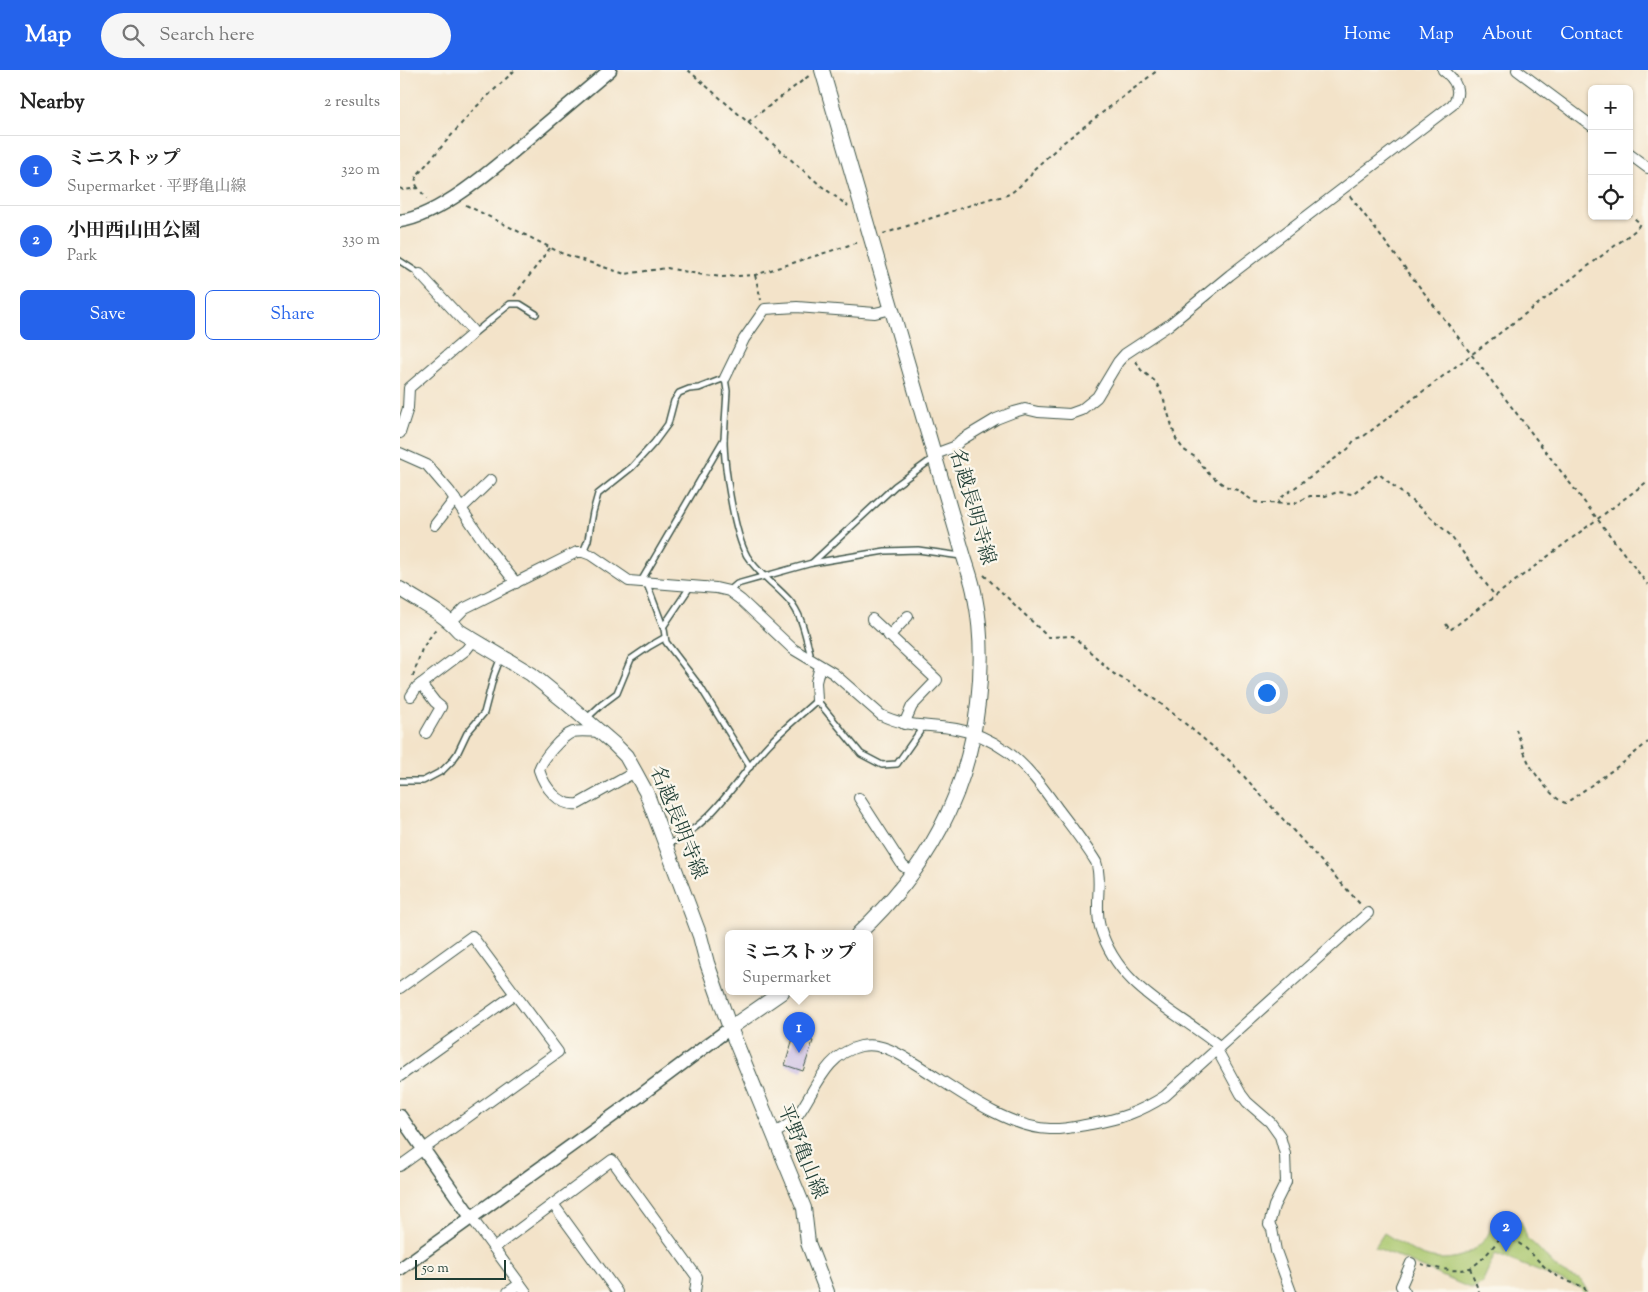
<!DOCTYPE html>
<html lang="en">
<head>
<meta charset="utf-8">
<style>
  body { margin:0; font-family:"Sorts Mill Goudy","Noto Serif JP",serif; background:#f6f6f6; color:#222 }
  .controls { position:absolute; right:15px; top:15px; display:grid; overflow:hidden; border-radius:8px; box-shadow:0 1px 4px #0004 }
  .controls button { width:45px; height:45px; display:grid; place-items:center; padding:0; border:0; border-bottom:1px solid #e0e0e0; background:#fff; color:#222; font:25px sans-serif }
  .scale { position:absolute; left:15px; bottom:12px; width:91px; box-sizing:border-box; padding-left:5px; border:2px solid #1f3d34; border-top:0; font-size:14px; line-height:18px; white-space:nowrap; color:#1f3d34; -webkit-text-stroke:4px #fbf7ec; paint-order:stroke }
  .you { position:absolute; left:866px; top:622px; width:18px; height:18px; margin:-12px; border:4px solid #fff; border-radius:50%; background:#1a73e8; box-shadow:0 0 0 8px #1a73e833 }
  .badge { display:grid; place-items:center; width:32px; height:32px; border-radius:50%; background:#2563eb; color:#fff; font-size:16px; font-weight:700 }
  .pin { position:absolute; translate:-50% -41px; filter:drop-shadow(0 1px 2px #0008) }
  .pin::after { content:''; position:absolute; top:26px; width:18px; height:15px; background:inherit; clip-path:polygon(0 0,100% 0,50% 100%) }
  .popup { position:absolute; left:325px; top:860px; width:148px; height:65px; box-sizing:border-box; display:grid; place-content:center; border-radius:8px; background:#fff; filter:drop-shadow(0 1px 4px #0005); font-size:16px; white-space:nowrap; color:#767676 }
  .popup b { font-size:19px; color:#222 }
  .popup::after { content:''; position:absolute; left:50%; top:100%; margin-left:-10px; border:10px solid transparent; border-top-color:#fff }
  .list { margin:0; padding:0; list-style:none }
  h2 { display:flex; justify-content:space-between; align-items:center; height:65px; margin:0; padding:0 20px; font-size:21px }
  h2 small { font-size:16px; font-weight:400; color:#767676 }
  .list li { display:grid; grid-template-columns:32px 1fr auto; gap:15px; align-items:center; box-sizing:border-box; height:70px; padding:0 20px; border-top:1px solid #e0e0e0 }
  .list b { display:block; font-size:19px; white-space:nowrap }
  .list p { margin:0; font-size:16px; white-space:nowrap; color:#767676 }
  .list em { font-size:16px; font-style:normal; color:#767676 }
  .actions { display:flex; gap:10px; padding:15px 20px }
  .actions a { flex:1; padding:11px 0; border:1px solid #2563eb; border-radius:8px; text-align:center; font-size:18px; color:#2563eb }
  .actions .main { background:#2563eb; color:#fff }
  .icon { flex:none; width:28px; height:28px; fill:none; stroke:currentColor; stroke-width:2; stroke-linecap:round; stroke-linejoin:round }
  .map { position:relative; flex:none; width:1248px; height:1222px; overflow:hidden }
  header { display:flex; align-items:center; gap:30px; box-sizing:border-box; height:70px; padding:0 25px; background:#2563eb; color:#fff }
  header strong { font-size:24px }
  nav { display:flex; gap:28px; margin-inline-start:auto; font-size:18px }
  .search { width:350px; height:45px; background:#f6f6f6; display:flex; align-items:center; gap:12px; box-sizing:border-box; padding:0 18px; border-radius:28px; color:#767676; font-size:19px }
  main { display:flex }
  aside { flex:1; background:#fff }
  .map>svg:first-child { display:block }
  .green { fill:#abc86f; stroke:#658252 }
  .building { fill:#c2b4e3 }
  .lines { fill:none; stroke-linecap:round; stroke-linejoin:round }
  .service-casing { stroke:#3f564a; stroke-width:8 }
  .minor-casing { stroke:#3f564a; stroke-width:12 }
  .tertiary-casing { stroke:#3f564a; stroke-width:15 }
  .secondary-casing { stroke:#3f564a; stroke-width:16 }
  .path { stroke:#3f564a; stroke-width:2; stroke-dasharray:4 4; stroke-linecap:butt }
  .service { stroke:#fff; stroke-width:5 }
  .minor { stroke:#fff; stroke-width:10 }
  .tertiary { stroke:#fff; stroke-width:12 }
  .secondary { stroke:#fff; stroke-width:14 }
  .labels { text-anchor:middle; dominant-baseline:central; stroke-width:4.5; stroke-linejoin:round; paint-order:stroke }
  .street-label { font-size:20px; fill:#1f3d34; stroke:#fbf7ec }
</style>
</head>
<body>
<header>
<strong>Map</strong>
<div class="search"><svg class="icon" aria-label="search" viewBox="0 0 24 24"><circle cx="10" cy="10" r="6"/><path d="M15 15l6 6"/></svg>Search here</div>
<nav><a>Home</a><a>Map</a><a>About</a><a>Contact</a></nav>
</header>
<main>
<aside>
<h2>Nearby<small>2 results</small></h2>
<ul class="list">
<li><span class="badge">1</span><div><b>ミニストップ</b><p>Supermarket · 平野亀山線</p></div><em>320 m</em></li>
<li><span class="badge">2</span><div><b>小田西山田公園</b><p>Park</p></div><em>330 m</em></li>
</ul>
<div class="actions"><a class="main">Save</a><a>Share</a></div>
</aside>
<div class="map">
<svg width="1248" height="1222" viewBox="0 0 1248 1222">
  <rect width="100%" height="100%" fill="#fbf7ec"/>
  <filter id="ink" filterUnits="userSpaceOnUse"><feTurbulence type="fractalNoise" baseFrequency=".02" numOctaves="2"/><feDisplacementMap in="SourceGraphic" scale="10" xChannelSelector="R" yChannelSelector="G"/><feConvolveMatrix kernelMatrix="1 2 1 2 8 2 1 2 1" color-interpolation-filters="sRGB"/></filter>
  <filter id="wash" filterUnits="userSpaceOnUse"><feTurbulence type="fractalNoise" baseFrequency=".0096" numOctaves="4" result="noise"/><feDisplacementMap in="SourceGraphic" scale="20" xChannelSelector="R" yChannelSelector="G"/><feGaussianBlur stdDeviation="1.12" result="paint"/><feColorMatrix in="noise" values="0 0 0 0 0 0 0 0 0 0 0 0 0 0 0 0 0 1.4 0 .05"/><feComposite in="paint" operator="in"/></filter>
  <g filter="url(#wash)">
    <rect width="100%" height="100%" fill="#f3e3c9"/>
    <path class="green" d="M1111,1144C1122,1149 1124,1158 1127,1169C1149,1184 1151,1203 1180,1209L1188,1222H1183L1181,1218L1095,1184L1082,1213L1072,1219L975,1177L984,1163C1010,1179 1029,1196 1061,1186C1070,1183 1080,1176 1086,1168C1096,1153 1087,1146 1111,1144Z"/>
    <g id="blocks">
      <polygon class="building" points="394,965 413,971 403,1001 385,995"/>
    </g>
  </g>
  <g filter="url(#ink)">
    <use href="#blocks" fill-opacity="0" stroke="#3f564a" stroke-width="1"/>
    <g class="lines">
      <g class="service-casing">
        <g id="service">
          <polyline points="0,191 20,204"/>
          <polyline points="72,265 110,234 120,234 136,244"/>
          <path d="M324,369C324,395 334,463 347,486C358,504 375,514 389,530C402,545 405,564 410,583L407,587"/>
          <polyline points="183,482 188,470 193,442 198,424 232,397 254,373 268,354 274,331 279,323 289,319 299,318 325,308 327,321 324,369 240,513"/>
          <polyline points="412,493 495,416 528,392 535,389"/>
          <polyline points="247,514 264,559 266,572 301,618 350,697"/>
          <polyline points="329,521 337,514 412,493 485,481 518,480 561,486"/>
          <polyline points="263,557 290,517"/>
          <polyline points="186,649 201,635 217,623 231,589 250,576 264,568"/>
          <polyline points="0,711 23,711 42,701 51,692 57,684 67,663 84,643 94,605 101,587"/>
          <path d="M267,775C315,753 334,711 369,674C384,658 401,645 417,630L461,684L482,695L497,694L523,657"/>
        </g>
      </g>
      <g class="minor-casing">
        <g id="minor">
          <polyline points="1117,0 1192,56"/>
          <polyline points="1229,84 1248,98"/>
          <polyline points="325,308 344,269 365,239 397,237 475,243 492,239"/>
          <polyline points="0,363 8,338 9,318 71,265 72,260 20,204"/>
          <polyline points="0,383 27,395 50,422 86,475 116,513"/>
          <path d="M535,384L554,377L561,370L596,349L614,342L625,339L638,342L670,344L681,340L697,327L718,292L725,284L769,255L830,205L1052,35C1063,22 1055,9 1043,0"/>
          <polyline points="62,438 91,410"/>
          <polyline points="35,455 55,429"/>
          <polyline points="472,549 537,610 512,636 504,654"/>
          <path d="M51,552L65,538L177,482H183L191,485L229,511L316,518L329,521L341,530L393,579L433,603L481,645C507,658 529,654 556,659C574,662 593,671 608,682C628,697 644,719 658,739C671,756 685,774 696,792C703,811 694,835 700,857C718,918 773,939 819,976"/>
          <polyline points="489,566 508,546"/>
          <polyline points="11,626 17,617 21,614"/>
          <polyline points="417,630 416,612 420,596"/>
          <path d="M201,662C192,662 181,660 173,662C162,666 142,689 139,700C144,716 159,737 178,734L235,702"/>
          <polyline points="26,663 41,637 35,632 21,614 66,580 74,570"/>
          <polyline points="459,728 503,796 513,803"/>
          <polyline points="0,918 72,866 158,982 0,1096"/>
          <polyline points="816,978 841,1024 847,1032 870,1052 880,1066 885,1084 886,1112 874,1136 869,1155 872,1159 876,1181 891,1222"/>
          <polyline points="0,1006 115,924"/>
          <path d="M372,1064C382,1059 390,1055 397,1046C416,1020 425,984 461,976C481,972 499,984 514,993C552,1016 605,1058 650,1059C663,1060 678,1056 691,1054C720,1049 740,1042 765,1026L968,843"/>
          <polyline points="153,1134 217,1222"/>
          <polyline points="71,1147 126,1222"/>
          <polyline points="94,1178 212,1090 297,1207 295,1222"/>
          <polyline points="108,1222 120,1214"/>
          <polyline points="1005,1222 1001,1216 1011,1193"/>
        </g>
      </g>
      <g class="tertiary-casing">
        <g id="tertiary">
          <path d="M0,151C43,145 101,92 134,64C159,43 185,21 210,0"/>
          <polyline points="0,1046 71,1147"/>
          <polyline points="0,1199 218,1042 330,958"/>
        </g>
      </g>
      <g class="secondary-casing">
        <g id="secondary">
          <path d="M422,0L564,487C568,500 573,513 575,527C582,562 582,598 578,633C567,728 527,799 458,864"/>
          <path d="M0,519C20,532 43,543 59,561L131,604L163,630L214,674L226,686L235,702L246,722L300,866L307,893L330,958L404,1138L408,1173L427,1222"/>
          <polyline points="330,958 382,922"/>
        </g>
      </g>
      <g class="path">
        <polyline points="288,0 420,115 448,136"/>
        <polyline points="348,52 410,5"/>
        <polyline points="1189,112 1192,114"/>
        <polyline points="0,118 3,120 18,118 27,129"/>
        <path d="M18,118C14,112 15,109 19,103L74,39L115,0"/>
        <polyline points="950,126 1248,515"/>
        <polyline points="66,135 161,183 225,204 267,198 304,205 322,207 355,205 459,172"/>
        <path d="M483,164L592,128C612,127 617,118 631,105L633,100L664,72L758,0"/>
        <polyline points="355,205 361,230"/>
        <polyline points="114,226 150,178"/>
        <polyline points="736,291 741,300 756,312 763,327 776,369 784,380 795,387 809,404 825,416 837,420 855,432 862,433 894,434 910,426 925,426 938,422 952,424 979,404 1025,442 1050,465 1095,526"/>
        <polyline points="877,434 882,427 948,379 955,369 964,366 1237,159 1240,153 1229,144"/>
        <polyline points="584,505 648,567 673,566 714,604 734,615 764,636 830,691 961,835"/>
        <polyline points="1046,554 1050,560 1248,411"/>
        <polyline points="13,606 22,579 37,557"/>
        <path d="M1116,659C1121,672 1125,688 1133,700C1139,709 1155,731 1166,733L1224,692L1248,672"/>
        <path d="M1021,1194C1034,1198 1059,1204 1072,1197C1083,1190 1092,1178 1100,1168C1124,1168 1134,1190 1151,1202C1160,1209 1173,1213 1184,1217L1186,1222"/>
        <polyline points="1070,1198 1079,1222"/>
      </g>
      <use href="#service" class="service"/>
      <use href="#minor" class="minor"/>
      <use href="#tertiary" class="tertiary"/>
      <use href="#secondary" class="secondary"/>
    </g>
  </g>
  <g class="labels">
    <g class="street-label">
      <text transform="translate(571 437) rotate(74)">名越長明寺線</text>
      <text transform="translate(277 753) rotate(68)">名越長明寺線</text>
      <text transform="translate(401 1082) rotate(68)">平野亀山線</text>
    </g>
  </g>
</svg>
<div class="controls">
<button>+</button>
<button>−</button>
<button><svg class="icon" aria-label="locate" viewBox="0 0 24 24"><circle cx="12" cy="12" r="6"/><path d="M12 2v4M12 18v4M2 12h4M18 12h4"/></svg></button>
</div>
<div class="scale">50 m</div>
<div class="you"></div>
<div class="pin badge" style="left:399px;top:983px">1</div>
<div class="popup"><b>ミニストップ</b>Supermarket</div>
<div class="pin badge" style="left:1106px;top:1182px">2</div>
</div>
</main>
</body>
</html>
